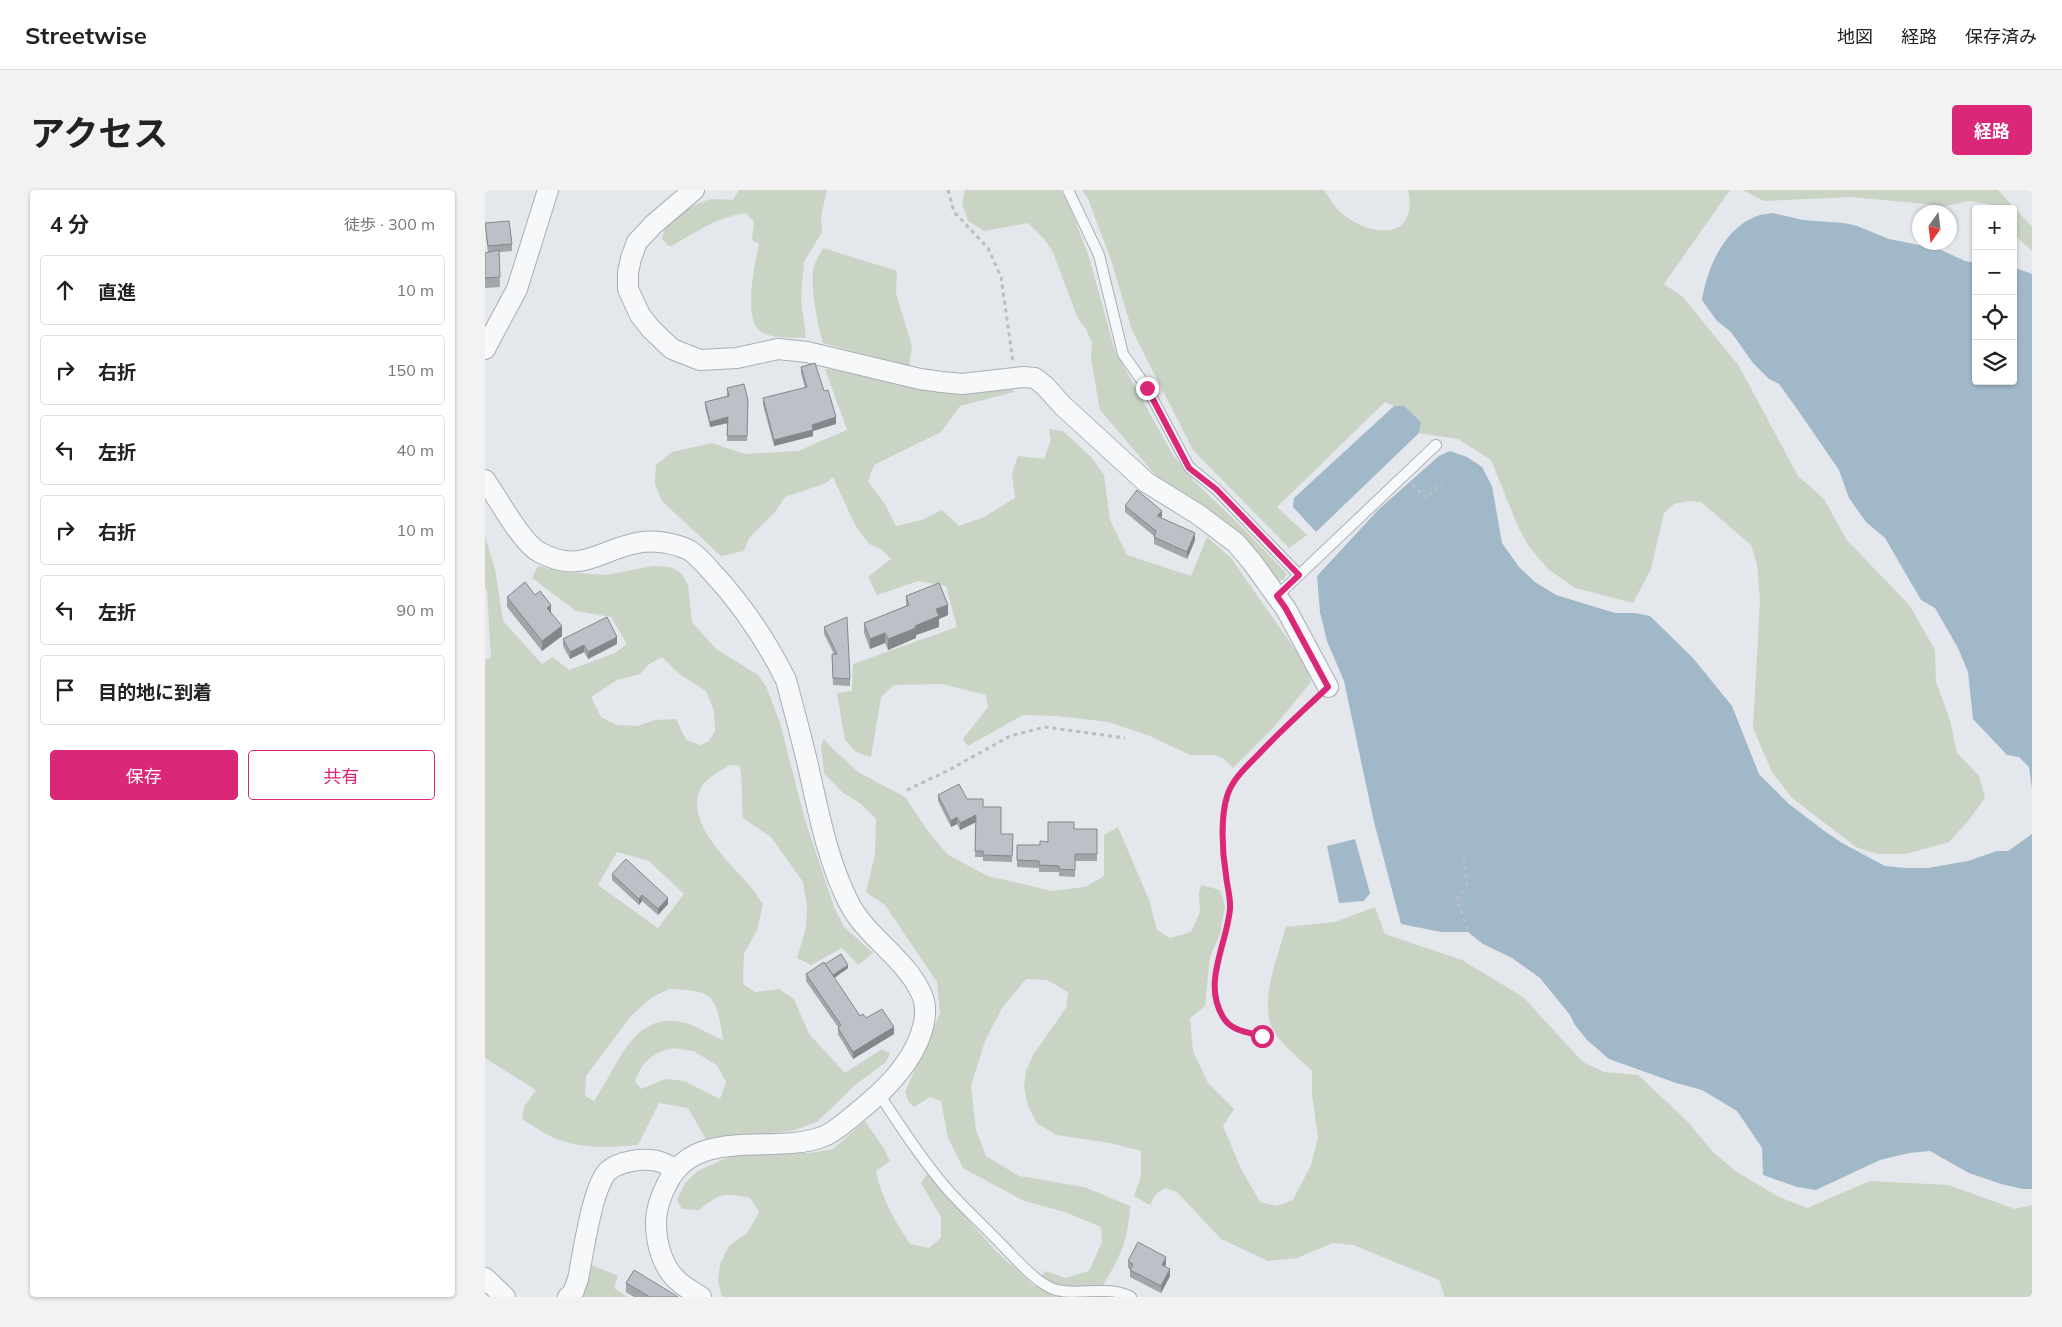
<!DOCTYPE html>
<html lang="ja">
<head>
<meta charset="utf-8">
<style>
  body { margin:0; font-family:Mulish,"Noto Sans JP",sans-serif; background:#f2f2f2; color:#222 }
  .controls { position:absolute; right:15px; top:15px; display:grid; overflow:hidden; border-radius:5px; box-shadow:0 1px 4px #0004 }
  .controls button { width:45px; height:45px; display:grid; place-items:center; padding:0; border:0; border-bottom:1px solid #e0e0e0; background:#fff; color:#222; font:25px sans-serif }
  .compass { position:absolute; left:1427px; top:15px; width:45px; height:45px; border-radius:50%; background:#fff; box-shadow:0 1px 4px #0004; rotate:194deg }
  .stop { position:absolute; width:15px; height:15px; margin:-11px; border:4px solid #db2777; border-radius:50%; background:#fff }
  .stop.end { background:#db2777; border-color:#fff; box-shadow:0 1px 5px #0008 }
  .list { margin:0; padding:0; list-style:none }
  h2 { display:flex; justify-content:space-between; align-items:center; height:65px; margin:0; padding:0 20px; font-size:21px }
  h2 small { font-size:16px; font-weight:400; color:#767676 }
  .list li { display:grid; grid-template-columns:32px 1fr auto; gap:15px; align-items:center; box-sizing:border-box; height:70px; margin:0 10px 10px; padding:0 10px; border:1px solid #e0e0e0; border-radius:5px }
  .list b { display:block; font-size:19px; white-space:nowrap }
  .list em { font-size:16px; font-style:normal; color:#767676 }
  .actions { display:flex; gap:10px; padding:15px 20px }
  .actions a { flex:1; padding:11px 0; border:1px solid #db2777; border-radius:5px; text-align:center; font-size:18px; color:#db2777 }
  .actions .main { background:#db2777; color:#fff }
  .icon { flex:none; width:28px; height:28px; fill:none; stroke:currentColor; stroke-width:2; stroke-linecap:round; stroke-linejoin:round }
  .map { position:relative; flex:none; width:1547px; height:1107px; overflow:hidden; border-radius:5px }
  header { display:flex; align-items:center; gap:30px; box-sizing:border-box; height:70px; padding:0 25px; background:#fff; border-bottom:1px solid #e0e0e0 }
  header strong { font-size:24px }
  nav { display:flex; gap:28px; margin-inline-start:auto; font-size:18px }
  .intro { display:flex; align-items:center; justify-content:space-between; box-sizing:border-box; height:120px; padding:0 30px }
  h1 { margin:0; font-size:35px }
  .button { padding:12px 22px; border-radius:5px; background:#db2777; color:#fff; font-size:18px; font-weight:700 }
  main { display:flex; gap:30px; padding:0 30px }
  aside { flex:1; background:#fff; border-radius:5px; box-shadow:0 1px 4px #0004 }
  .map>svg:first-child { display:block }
  .green { fill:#cad4c5; fill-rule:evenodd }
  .water { fill:#a1b8c9 }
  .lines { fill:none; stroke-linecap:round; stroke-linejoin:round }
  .lane-casing { stroke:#a9aeb5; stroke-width:12 }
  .street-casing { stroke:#a9aeb5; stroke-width:22 }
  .path { stroke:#b9bec2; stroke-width:3; stroke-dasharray:4 4; stroke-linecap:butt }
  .lane { stroke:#f6f8f9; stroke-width:10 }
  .street { stroke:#f6f8f9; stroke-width:20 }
  .wall { fill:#a1a6ab }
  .shaded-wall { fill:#83878b }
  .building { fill:#bbc1c7; stroke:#83878b }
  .route { stroke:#db2777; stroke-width:6 }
</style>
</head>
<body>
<header>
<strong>Streetwise</strong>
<nav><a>地図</a><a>経路</a><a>保存済み</a></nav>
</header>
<div class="intro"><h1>アクセス</h1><a class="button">経路</a></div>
<main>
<aside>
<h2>4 分<small>徒歩 · 300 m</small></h2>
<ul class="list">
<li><svg class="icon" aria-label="ahead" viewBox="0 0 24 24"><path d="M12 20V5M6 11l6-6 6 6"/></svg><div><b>直進</b></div><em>10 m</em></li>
<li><svg class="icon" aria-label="right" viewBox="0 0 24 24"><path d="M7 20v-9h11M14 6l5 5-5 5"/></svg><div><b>右折</b></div><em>150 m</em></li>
<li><svg class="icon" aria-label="left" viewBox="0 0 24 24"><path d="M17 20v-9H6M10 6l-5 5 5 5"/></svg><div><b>左折</b></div><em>40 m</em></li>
<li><svg class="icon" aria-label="right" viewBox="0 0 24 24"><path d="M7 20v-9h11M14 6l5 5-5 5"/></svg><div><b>右折</b></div><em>10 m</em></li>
<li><svg class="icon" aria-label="left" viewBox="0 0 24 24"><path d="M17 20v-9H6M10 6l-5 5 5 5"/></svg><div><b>左折</b></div><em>90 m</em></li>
<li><svg class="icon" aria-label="arrive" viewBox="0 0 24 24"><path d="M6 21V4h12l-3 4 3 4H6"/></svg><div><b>目的地に到着</b></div></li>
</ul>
<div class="actions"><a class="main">保存</a><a>共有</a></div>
</aside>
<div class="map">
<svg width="1547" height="1107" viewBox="0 0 1547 1107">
  <rect width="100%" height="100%" fill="#e4e7eb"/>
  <g class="green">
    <path d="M254,0H342L336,27L337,42L319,72L316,108L321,148C307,147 287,150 275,141C258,127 270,73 274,54L267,50L269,32L261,23C232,27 209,43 185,57L177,49C179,30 203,17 220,11C228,8 239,10 248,10Z"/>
    <polygon points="480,0 575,0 584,14 604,67 630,161 688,265 710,292 756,336 802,384 798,390 792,391 673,288 615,220 606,169 607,153 601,139 593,129 567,60 559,49 543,33 499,41 483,31 477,14"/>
    <path d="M597,0H839C844,7 849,16 855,22C884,47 934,53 923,0H1245L1179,94L1198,107L1254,176L1313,286L1339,309L1361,349L1425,416L1450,460L1451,492L1465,530L1472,563L1494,586L1500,608L1483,631L1464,652L1421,664H1392L1371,657L1306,607L1287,582L1268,538L1275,411L1272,374L1266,355L1216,312L1203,311L1189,314L1179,323L1166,379L1148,413L1090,398L1063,379L1045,358L1034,339L1006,270L973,249L934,243L936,232L919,217L909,216L900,212L792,317L822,345L804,358L708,260L647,140L626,70L603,9Z"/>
    <polygon points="1258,0 1513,0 1547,37 1547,61 1528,43 1528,19 1508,19 1504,14 1484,11 1461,16 1367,7 1279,11"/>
    <path d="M338,58L412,81L411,103L427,156L424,177L338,153C333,135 324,94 329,76C331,70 335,64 338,58Z"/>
    <polygon points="340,179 524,194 529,202 475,216 456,242 389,275 383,291 401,316 411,336 437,330 457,320 474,336 499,327 530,308 527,283 533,266 559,269 566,250 564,239 578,241 607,268 619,285 625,330 642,365 706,386 722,347 746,368 820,474 826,492 789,537 748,578 738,568 729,565 705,565 665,546 623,532 572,526 538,525 483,556 478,549 503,517 501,505 457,494 409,495 396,507 386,567 371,562 360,550 352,503 367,501 368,474 472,437 461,396 433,391 392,405 383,387 406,369 396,359 384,354 370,335 348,287 341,293 300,307 289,323 264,348 259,361 236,366 177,311 170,294 171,275 187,262 227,253 260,264 313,261 362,240"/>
    <path d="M0,346L10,379L18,431L57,474L68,467L84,480L130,463L142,454L126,427L91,421L47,388L53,376L78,382L121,385L168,376L185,377L196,383L203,395L207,432L231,459L273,485L281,496L295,533L320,630L349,717L359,737L388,763L373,775L357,758L326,775L312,768L321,738L322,717L318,692L286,647L258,628C256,610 258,594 255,576L245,575C237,580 225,586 219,593C194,628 244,671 264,695C270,701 273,708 278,714L272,740L259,764L258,794L270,802L294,799L309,809L324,844L360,883L397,859L405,863L401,872L370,895L332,932L306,941L221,949L203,918L174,913L153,955C127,957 99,959 75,950C62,946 49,936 37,929L39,917L51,900L0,868V470L6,467L2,400L0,398ZM177,467L194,484L221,501L229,521L230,541L224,551L215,555L201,550L191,529L170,530L152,536L132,535L116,527L106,507L132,490L155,484L164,474ZM132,662L164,671L199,704L173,738L113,695ZM184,799C231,800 231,807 238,850C224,845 211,834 196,832C146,822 132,880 109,911L100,906L101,886L146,826L166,808ZM189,858L208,861L232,875L241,892L235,909L199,891L180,889L156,899L150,892C158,870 167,863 189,858Z"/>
    <path d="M339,549L347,558L373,582L420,607L445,644L463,665L503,686L567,701L600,697L619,686V645L633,637L664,710L672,740L685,748L706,742L715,722L714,703L716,695L735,700L740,716L735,744L725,767L720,816L705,828L708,861L723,893L749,919L738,936L755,977L775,1012L792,1016L808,1010L826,975L833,947L827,905V881C816,870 800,857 791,845C771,817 793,767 801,737L850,732L890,717L900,744L977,770L1038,807L1098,872L1119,882L1153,885L1202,931L1228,962L1252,982L1292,1006L1322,1018L1385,991L1463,995L1530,1019L1547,1015V1107H960L954,1090L868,1055L848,1053L812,1068L783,1071L736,1049L692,1002L680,998L671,1004L665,1015L649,1006L656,986V961L625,953L571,945L552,933L543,916L539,897L541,881L548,865L581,818L583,802L562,790L541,789L517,818L500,851L486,896L491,940L501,966L534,986L599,997L645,1016C643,1057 631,1073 611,1107H237L233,1091L235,1074L244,1056L263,1042L274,1022L265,1008C238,1002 235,1003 214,1020L197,1019L192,1010L200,993L213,981L241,968L270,963H325L348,959L380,931L398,957L405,971L391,981C397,1010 409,1029 425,1054L444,1058L456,1048V1027L436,993L442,984L510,1060L550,1097L560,1081L581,1088L604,1081L617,1052L616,1037L580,1022L539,1011L478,978L463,948L456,911L445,907L429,917L424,912L420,902L455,823L452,792L400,715L381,702L390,665L391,629L375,613L358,603L339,583L336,555Z"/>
    <polygon points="104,1074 133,1086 129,1098 142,1107 96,1107"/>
  </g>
  <g class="water">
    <path d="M1288,23L1318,30L1359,33L1372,36L1404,49L1454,59L1480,71L1491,73V191H1528V77L1547,84V599L1544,577L1534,567L1522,565L1488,529L1483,482L1473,458L1450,418L1436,410L1400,348L1381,332L1364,308L1354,280L1310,216L1294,194L1284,189L1268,173L1246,142L1232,131L1217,110C1222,78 1239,38 1272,26C1277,24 1283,24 1288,23Z"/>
    <polygon points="909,216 919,216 936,232 934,243 831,342 808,317 809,308"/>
    <polygon points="965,261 982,267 997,277 1007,296 1017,353 1034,377 1050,392 1071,405 1130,423 1150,423 1165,426 1208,468 1247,516 1274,584 1304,614 1338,640 1357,653 1400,676 1421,678 1443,678 1483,671 1512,661 1523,661 1547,644 1547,999 1538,999 1516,994 1484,983 1445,961 1424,963 1395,970 1331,1000 1312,997 1278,985 1277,958 1252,921 1217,900 1191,893 1124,869 1102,850 1090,835 1085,825 1055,788 1027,768 998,754 983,742 956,742 916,734 889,632 859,491 842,451 835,422 832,386 893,320 954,266"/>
    <polygon points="870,649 885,703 879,711 854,713 842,656"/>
  </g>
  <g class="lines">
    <g class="lane-casing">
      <g id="lane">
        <polyline points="583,0 614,65 638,164 662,198 704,277 731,299 814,385"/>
        <polyline points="792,406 951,255"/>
        <path d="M394,904C416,937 437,970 463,1000C480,1019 499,1036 516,1054C531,1069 548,1090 568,1099C592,1107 623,1094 646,1107"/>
      </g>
    </g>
    <g class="street-casing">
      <g id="street">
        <polyline points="209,0 169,34 152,52 146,68 143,83 143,99 155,125 166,139 187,159 215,170 252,168 293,159 322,162 435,189 457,192 477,194 538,187 550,188 560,196 578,216 661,292 714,325 751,353 767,372 801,419 843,497"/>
        <polyline points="0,159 32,99 63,0"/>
        <path d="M0,290C13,308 36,352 54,362C96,385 114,360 152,353C167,349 189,353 204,360C212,365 219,373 226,381C256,413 281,450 301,490C309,520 317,549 324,580C334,624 343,672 364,713C382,748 421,768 437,805C445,824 436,848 426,865C411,890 390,908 368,926C359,933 349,943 337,947C288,965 212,936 183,992C176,1005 171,1018 171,1032C171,1053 177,1076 192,1090C199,1097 209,1102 216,1107"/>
        <polyline points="0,1088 20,1107"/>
        <path d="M83,1107L88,1103L93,1089C98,1065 107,997 123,981C134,971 158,968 172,971C178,972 184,976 190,979"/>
      </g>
    </g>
    <g class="path">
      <polyline points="463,0 469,22 503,58 516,87 528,172"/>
      <polyline points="927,294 941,308 957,293"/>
      <polyline points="422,600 464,580 525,546 560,537 640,548"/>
      <polyline points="979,669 982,695 972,709 983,742"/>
      <polyline points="777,847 748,838 738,827 731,800 731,780 745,718 739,672 739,629 746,597 755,584 786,551 831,508"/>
    </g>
    <use href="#lane" class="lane"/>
    <use href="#street" class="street"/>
  </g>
  <g class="wall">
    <polygon points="0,33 27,54 27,61 14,62 15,97 0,98 0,63 3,63"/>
    <polygon points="316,177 339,201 351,234 328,241 328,246 289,256 278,215 278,208 320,198 316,183"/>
    <polygon points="242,198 263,210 262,251 242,251 242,233 225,237 220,217 220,212 242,206"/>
    <polygon points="640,316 677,328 710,350 702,369 669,354 669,346 640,322"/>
    <polygon points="50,405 66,423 77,446 57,461 22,417 22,407"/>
    <polygon points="421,406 463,425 454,429 454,437 431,445 431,448 403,460 400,453 385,459 379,443 379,433 421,416"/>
    <polygon points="339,437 365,489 365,496 348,495 347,464 349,464 339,444"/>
    <polygon points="78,449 132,454 103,469 99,462 85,469 78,456"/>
    <polygon points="453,605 482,609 498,617 516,644 528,644 527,672 498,671 498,667 490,667 491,632 475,640 472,634 466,637 453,611"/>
    <polygon points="589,639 612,639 612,671 590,671 590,687 574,686 574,682 554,682 554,678 532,677 532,655 555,655"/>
    <polygon points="127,684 183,714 173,725 157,711 154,715 127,690"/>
    <polygon points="340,775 363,778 349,788 375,826 381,828 409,844 368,869 353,844 353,837 321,791 321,784"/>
    <polygon points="643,1071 681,1074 680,1076 685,1086 676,1103 645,1087 645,1079 643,1078"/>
    <polygon points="141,1093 193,1107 149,1107 141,1102"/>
  </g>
  <g class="shaded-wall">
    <polygon points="243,227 243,233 225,237 225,232"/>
    <polygon points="351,227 351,234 328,241 328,246 289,256 289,250 327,235"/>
    <polygon points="677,321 677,327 672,326"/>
    <polygon points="710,343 710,350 702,369 702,362"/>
    <polygon points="66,415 66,425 62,418"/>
    <polygon points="463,415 463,425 454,429 454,437 431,445 431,448 403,460 403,449 430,436 451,419"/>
    <polygon points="77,436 77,446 57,461 57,451"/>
    <polygon points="400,443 400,453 385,459 385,449"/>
    <polygon points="132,447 132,454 103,469 103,462"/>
    <polygon points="99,455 99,462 85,469 85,462"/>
    <polygon points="491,625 491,632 475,640 475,633"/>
    <polygon points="472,627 472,634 466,637 466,631"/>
    <polygon points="157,705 157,711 154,715 154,709"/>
    <polygon points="183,708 183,714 173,725 173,719"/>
    <polygon points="363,775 363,778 348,789 348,785"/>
    <polygon points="409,837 409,844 368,869 368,862"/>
    <polygon points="681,1067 681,1074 677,1082 677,1075"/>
    <polygon points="685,1079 685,1086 676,1103 676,1096"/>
  </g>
  <g class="building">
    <polygon points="24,31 27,54 3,56 0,33"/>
    <polygon points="14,60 15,87 0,88 0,63"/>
    <polygon points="330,173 339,201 343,200 351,227 327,235 328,240 289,250 278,208 322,197 316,177"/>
    <polygon points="259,194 263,210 262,246 242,246 243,227 225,232 220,212 244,206 242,198"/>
    <polygon points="652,300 677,321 672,326 710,343 702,362 669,347 671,341 640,316"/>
    <polygon points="40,392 50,405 55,401 66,415 62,418 77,436 57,451 22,407"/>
    <polygon points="454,393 463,415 451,419 454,426 430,436 431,438 403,449 400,443 385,449 379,433 424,415 421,406"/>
    <polygon points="122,427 132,447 103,462 99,455 85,462 78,449"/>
    <polygon points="362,427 365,489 348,488 347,464 352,464 339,437"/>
    <polygon points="474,594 482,609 498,609 498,617 516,617 516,644 528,644 527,666 498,665 498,661 490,661 491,625 475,633 472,627 466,631 453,605"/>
    <polygon points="563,632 589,632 589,639 612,639 612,664 590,664 590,680 574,679 574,676 554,675 554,671 532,670 532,655 555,655 555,651 563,652"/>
    <polygon points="141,669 183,708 173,719 157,705 154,709 127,684"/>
    <polygon points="356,764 363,775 348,785 340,774"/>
    <polygon points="339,772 375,826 378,824 381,828 397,819 409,837 368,862 353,838 356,835 321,784"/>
    <polygon points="653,1052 681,1067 677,1075 685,1079 676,1096 645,1080 648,1074 643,1071"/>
    <polygon points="149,1080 190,1105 193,1107 165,1107 141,1093"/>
  </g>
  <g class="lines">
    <path class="route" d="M662,198L704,278L731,299L814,385L792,406L801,419L843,497C819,520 794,542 772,566C763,575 753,584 747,595C734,616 737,661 741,685C742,696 746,709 745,719C742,754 717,793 738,827C746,841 762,842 777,846"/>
  </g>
</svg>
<div class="controls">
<button>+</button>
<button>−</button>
<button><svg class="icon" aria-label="locate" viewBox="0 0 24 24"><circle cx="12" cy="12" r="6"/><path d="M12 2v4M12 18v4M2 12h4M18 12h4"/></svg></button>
<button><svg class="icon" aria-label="layers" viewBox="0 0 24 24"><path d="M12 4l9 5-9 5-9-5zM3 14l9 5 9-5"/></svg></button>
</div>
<svg class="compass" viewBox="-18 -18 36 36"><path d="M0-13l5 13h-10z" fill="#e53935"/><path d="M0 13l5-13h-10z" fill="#767676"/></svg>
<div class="stop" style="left:777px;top:846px"></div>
<div class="stop end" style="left:662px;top:198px"></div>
</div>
</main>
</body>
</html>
